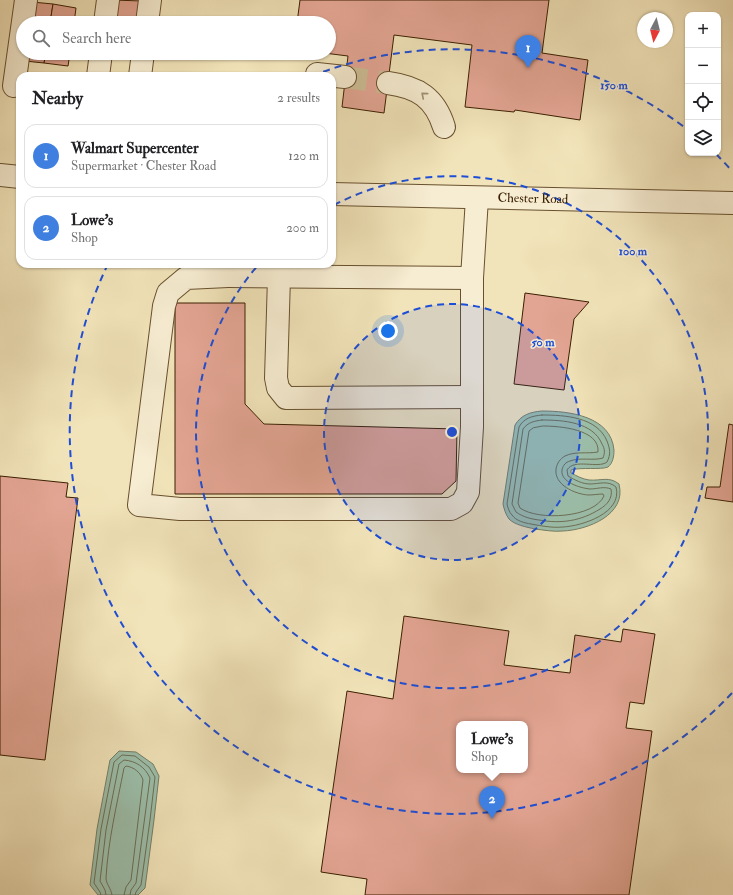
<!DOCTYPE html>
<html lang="en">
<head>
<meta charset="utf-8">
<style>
  body { margin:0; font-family:"IM FELL Double Pica",serif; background:#f6f6f6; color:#202124 }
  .controls { position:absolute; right:12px; top:12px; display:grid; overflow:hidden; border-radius:8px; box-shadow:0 1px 3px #0004 }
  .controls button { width:36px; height:36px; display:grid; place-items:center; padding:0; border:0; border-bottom:1px solid #e0e0e0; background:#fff; color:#202124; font:20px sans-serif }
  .compass { position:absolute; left:637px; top:12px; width:36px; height:36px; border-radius:50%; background:#fff; box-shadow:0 1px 3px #0004; rotate:187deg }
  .you { position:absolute; left:388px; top:331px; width:14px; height:14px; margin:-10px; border:3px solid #fff; border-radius:50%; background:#1a73e8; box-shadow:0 0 0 6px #1a73e833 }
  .badge { display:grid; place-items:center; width:26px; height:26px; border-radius:50%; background:#8f2418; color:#fff; font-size:13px; font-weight:700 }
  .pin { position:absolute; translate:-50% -33px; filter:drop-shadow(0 1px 2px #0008) }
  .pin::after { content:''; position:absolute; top:21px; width:14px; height:12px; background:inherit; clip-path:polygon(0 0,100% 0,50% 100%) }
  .popup { position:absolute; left:456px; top:721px; width:72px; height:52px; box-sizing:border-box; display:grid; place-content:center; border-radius:8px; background:#fff; filter:drop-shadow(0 1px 3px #0005); font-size:13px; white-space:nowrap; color:#757577 }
  .popup b { font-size:15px; color:#202124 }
  .popup::after { content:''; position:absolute; left:50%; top:100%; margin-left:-8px; border:8px solid transparent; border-top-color:#fff }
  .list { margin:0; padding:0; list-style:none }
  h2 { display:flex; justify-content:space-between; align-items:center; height:52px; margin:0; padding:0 16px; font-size:17px }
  h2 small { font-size:13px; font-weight:400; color:#757577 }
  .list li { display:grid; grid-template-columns:26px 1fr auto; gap:12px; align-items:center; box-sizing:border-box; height:64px; margin:0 8px 8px; padding:0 8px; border:1px solid #e0e0e0; border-radius:12px }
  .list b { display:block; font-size:15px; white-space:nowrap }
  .list p { margin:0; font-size:13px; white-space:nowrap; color:#757577 }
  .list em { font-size:13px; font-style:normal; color:#757577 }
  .icon { flex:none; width:22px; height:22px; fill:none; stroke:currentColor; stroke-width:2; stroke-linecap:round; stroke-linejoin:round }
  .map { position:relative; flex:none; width:733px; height:895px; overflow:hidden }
  .search { position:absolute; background:#fff; box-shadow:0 1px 3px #0004; left:16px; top:16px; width:320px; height:44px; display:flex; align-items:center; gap:10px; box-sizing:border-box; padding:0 14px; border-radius:22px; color:#757577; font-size:15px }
  .panel { position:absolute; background:#fff; box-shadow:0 1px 3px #0004; left:16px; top:72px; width:320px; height:196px; border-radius:12px }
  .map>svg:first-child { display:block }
  .water { fill:#9cbfab; stroke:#757f67 }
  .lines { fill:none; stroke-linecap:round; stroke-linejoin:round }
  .shore { stroke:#6b6f56; stroke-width:1 }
  .building { fill:#e3a593; stroke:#3a1f00; fill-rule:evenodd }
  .minor-tunnel { stroke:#cdbd95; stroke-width:22; stroke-dasharray:22 11; stroke-linecap:butt }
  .minor-casing { stroke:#68502e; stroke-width:24 }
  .minor { stroke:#f7edd2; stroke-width:22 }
  .oneway { stroke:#a29074 }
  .ring { fill:none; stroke:#1d4ed8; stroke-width:2; stroke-dasharray:7 5 }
  .labels { text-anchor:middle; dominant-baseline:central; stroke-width:3; stroke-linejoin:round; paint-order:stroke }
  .street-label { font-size:13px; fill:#3a1f00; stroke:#f7edd2 }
  .centre { fill:#1d4ed8; stroke:#f7edd2; stroke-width:2 }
  .ring-label { font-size:12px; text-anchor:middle; font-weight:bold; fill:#1d4ed8; stroke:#f7edd2; stroke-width:3; stroke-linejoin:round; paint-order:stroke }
</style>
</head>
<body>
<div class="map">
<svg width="733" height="895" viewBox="0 0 733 895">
  <rect width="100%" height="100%" fill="#f2e4ba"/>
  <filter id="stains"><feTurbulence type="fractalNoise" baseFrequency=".005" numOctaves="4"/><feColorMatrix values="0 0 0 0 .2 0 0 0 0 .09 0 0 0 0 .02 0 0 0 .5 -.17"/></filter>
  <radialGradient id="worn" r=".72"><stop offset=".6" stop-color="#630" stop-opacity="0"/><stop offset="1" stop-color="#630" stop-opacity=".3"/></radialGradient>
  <g class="water">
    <path d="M542,411C569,411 611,416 614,450C614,456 613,463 608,467C601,470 581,467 571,470V473C577,476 582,479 589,480C601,481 609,476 619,484C627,515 587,530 563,531C553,532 544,530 535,529C526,527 515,525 509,519C506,515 504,509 503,504L515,425C521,415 530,412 542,411Z"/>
    <polygon points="119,751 136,752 153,764 159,776 154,820 145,888 138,895 98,895 90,885 97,829 110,760"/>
  </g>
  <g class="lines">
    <g class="shore">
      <path d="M542,415C565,415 597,417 607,441C610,449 611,454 607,462C598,469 574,458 567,470L568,476C575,480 582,484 590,484C599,484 608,480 616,487C623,513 582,526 563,527C552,528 542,526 531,524C525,523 516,521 512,515C509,512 508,508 507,504L519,427C524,418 532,416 542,415Z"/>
      <path d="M542,420C563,420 593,422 602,444C605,449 605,453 603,458C593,461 580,457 570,461C566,462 563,465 562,470C560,482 580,488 590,489C597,489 604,486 611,489C613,498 607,505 600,509C581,521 561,524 539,520C531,519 523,517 516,512L512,504L523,429C528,422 535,421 542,420Z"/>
      <path d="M543,426C559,426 600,429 598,452C587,454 575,451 565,456C560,459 557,463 556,469C554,485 575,494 588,495C593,495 599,494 603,494L604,496C594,518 538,521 520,508L518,503L529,431L533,428Z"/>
      <polyline points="101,895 100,892 94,883 101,829 114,762 122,755 135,756 149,767 155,777 150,820 141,885 136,892 135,895"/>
      <path d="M106,895L105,890L100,881L106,830L119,764L124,760C136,761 145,767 150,778L136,883L131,890L130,895"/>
      <path d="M112,895C111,888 106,884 106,878C108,841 117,804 124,768L126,766C134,767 141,773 143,780L131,880L126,887L124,895"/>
    </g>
  </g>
  <g class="building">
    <polygon points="113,0 142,1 139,23 110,23"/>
    <polygon points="300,0 549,0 542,53 588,60 580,120 515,110 514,112 465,107 472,45 394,35 384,113 342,107 348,56 324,53 329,53 329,23 297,23"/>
    <polygon points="32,2 53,4 50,23 30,23"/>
    <polygon points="53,4 76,8 74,23 50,23"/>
    <polygon points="26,53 46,53 44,63 25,61"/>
    <polygon points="46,53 70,53 68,66 44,63"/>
    <polygon points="106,53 135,53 134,60 106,57"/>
    <polygon points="525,293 589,302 574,319 564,390 514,384"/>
    <polygon points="175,303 245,303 245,404 264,424 457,429 456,481 442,494 175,494"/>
    <polygon points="729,424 733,425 733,502 705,498 707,487 720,487"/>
    <polygon points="0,476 68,483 66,497 78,498 45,760 0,755"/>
    <path d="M404,616L509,631L504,665L570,673L575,635L621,642L623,629L655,634L644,704L630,702L626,728L652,731L629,895H365L367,879L321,872L347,691L393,699ZM459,724H525V770H459Z"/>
  </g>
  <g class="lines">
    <polyline class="minor-tunnel" points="345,77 388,83"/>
    <g class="minor-casing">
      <g id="minor">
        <polyline points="105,23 108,0"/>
        <polyline points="147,23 150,0"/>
        <polyline points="317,74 345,77"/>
        <polyline points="98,76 101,53"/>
        <polyline points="140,76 143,53"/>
        <path d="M388,83C418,87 435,98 444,127"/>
        <polyline points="14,86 26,0"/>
        <polyline points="0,175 20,177"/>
        <path id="s1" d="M332,194L733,203"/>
        <polyline points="228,264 228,276 472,278 477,198"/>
        <polyline points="228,276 186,278 168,293 164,306 139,505 180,509 451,509 462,503 468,492 472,427 472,278"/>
        <polyline points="279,277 276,378 278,388 286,398 472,397"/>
      </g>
    </g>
    <use href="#minor" class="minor"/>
  </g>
  <defs><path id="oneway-chevron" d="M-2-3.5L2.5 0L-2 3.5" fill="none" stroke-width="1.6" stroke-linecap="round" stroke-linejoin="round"/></defs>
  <use class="oneway" href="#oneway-chevron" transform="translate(424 95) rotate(-140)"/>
  <circle cx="452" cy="432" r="128" fill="#1d4ed8" fill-opacity=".12"/>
  <g class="ring">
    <circle cx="452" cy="432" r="128"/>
    <path d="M334 205A256 256 0 1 1 259 264"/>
    <path d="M732 693A383 383 0 0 1 108 264M312 76A383 383 0 0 1 688 130M716 154A383 383 0 0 1 732 171"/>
  </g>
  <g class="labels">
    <g class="street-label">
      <text stroke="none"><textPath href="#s1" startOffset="201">Chester Road</textPath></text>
    </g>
  </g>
  <circle cx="452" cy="432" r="6" class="centre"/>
  <g class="ring-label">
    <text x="614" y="89">150 m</text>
    <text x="633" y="255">100 m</text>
    <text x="543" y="346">50 m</text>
  </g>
  <rect width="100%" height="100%" filter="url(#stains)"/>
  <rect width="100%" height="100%" fill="url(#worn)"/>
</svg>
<div class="controls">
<button>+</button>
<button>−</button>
<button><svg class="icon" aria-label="locate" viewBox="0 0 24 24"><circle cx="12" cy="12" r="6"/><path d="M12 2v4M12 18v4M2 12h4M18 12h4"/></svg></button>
<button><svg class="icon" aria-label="layers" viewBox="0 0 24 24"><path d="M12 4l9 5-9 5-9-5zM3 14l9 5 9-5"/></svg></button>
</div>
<svg class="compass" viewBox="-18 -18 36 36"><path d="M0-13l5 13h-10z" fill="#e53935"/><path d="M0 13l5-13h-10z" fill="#757577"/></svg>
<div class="you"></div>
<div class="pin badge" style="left:528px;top:68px;background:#3f7fe0">1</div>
<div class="pin badge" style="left:492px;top:819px;background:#3f7fe0">2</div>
<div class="popup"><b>Lowe's</b>Shop</div>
<div class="search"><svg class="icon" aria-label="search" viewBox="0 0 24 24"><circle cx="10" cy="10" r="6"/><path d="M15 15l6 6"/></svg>Search here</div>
<section class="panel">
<h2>Nearby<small>2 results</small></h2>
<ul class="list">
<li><span class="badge" style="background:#3f7fe0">1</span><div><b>Walmart Supercenter</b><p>Supermarket · Chester Road</p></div><em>120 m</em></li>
<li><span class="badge" style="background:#3f7fe0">2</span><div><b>Lowe's</b><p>Shop</p></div><em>200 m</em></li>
</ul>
</section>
</div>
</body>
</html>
